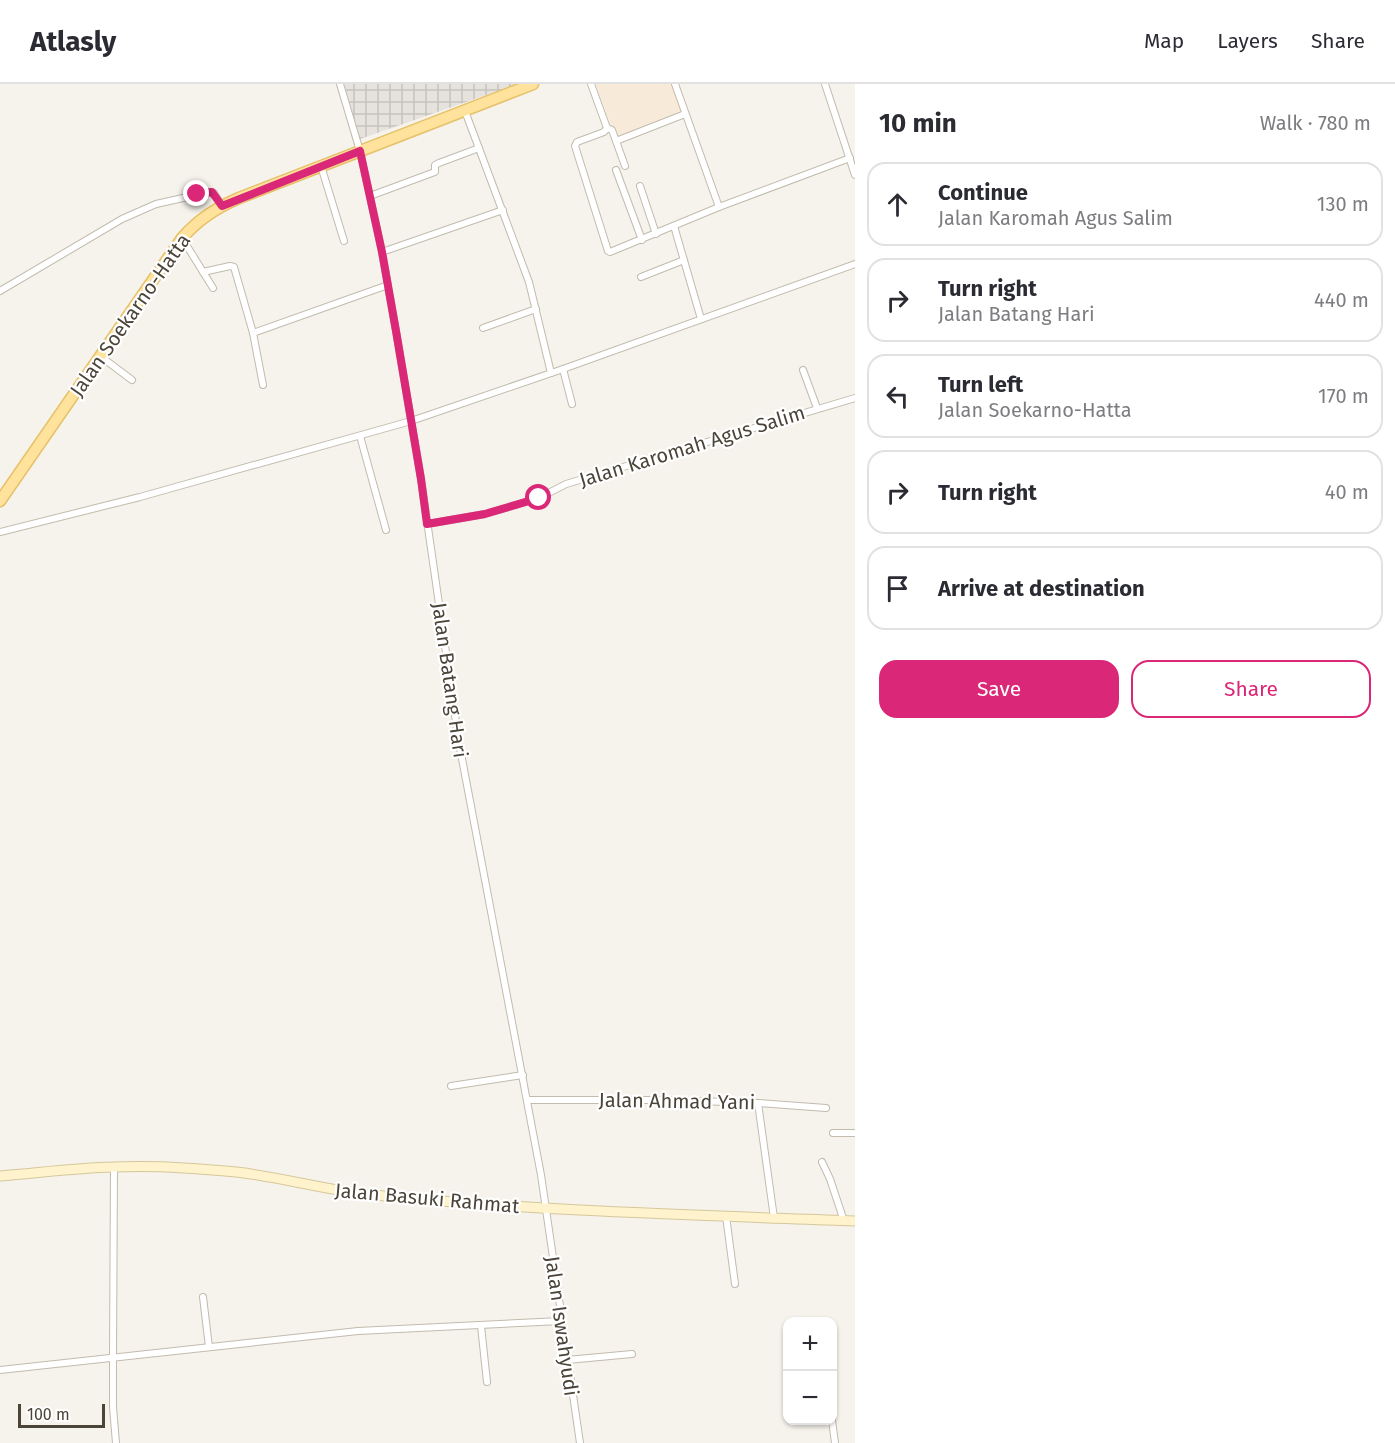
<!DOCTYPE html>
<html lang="en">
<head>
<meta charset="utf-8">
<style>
  body { margin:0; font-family:"Fira Sans",sans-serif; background:#f7f7f7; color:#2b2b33 }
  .controls { position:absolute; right:18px; bottom:18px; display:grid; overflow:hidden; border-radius:12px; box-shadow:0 2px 4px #0004 }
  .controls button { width:54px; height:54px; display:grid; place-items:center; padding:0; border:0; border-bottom:2px solid #e1e1e2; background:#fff; color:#2b2b33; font:30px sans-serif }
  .scale { position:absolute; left:18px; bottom:15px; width:87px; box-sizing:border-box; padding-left:6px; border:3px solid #4b4439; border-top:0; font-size:16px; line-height:21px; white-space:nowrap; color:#4b4439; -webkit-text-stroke:4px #fff; paint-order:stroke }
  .stop { position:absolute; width:18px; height:18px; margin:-14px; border:4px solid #db2777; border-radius:50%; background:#fff }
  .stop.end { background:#db2777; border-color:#fff; box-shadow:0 2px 6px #0008 }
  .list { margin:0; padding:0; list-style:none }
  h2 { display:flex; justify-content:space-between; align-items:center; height:78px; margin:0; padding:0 24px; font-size:26px }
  h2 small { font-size:20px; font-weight:400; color:#7c7c81 }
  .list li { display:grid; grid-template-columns:39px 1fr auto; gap:18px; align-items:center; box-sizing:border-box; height:84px; margin:0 12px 12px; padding:0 12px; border:2px solid #e1e1e2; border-radius:18px }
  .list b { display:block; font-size:22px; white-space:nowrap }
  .list p { margin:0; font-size:20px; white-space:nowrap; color:#7c7c81 }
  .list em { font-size:20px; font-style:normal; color:#7c7c81 }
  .actions { display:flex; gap:12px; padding:18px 24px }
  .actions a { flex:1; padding:14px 0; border:2px solid #db2777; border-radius:18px; text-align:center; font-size:21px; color:#db2777 }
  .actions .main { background:#db2777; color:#fff }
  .icon { flex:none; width:33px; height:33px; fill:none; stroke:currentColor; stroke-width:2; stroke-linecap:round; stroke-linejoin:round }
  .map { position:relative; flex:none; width:855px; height:1359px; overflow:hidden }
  header { display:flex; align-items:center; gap:36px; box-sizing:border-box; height:84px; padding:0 30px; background:#fff; border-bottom:2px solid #e1e1e2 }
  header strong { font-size:28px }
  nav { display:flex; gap:33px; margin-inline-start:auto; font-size:21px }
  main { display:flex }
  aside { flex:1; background:#fff }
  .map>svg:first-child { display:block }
  .commercial { fill:#f7ead8 }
  .industrial { fill:url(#industrial-grid) }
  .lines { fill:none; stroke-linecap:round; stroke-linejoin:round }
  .minor-casing { stroke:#c2bbae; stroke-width:8 }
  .secondary-casing { stroke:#d6c79b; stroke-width:11 }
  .primary-casing { stroke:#e6c16a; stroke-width:13 }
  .minor { stroke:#fff; stroke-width:6 }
  .secondary { stroke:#fff3cd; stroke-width:9 }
  .primary { stroke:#ffe39c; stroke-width:10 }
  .route { stroke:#db2777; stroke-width:8 }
  .labels { text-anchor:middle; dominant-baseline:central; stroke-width:4.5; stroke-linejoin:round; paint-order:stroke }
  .street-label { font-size:20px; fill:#4b4439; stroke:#fff }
</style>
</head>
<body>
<header>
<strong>Atlasly</strong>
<nav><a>Map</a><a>Layers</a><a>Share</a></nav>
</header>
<main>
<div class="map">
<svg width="855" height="1359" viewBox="0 0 855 1359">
  <defs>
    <pattern id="industrial-grid" width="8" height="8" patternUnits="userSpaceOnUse" patternTransform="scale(1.5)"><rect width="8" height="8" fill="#e6e2dd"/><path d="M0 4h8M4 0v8" fill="none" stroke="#c7c3be"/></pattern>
  </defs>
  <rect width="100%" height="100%" fill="#f6f3ec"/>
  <polygon class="commercial" points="596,0 672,0 682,29 616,55"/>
  <polygon class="industrial" points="344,0 518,0 360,55"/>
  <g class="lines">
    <g class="minor-casing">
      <g id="minor">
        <polyline points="340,0 360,67 382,168 396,247 421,395 459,659 541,1091 580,1359"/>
        <polyline points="591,0 607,44 604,48 577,58 575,62 608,167 610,168 719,123 850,74"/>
        <polyline points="675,0 719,123"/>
        <polyline points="825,0 855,91"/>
        <polyline points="465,27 529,198 551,289"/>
        <polyline points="607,44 612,46 616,57 685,30"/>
        <polyline points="616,57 625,82"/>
        <polyline points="321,82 344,157"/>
        <polyline points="616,86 642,156"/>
        <polyline points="640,102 656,150"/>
        <polyline points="370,112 432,89 435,88 435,81 439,79 479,64"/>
        <polyline points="674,142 701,235"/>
        <polyline points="182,154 213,204"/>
        <polyline points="382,168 503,126"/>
        <polyline points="203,188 230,182 234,183 253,249 263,301"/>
        <polyline points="641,193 684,176"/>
        <polyline points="0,207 122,135 156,120 210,108 214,109 222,122"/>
        <polyline points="483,244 536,225"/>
        <polyline points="253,249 388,201"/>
        <polyline points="100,272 132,296"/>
        <polyline points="563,285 572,320"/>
        <polyline points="803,286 817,324"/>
        <polyline points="360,352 386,446"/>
        <polyline points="427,440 485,430 539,414 566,400 855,314"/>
        <polyline points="0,448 140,413 411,337 563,285 855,180"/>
        <polyline points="451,1002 523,991"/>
        <polyline points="527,1016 665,1016 759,1019 826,1024"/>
        <polyline points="758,1019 774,1134"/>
        <polyline points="833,1049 855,1049"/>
        <polyline points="822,1078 830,1095 844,1137"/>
        <polyline points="114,1083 113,1274 113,1323 116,1359"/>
        <polyline points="726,1132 735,1200"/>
        <polyline points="203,1213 209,1263"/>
        <polyline points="481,1242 487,1298"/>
        <polyline points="567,1276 632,1270"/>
        <polyline points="0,1286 358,1247 561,1237"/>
        <polyline points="832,1336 835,1359"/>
      </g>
    </g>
    <g class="secondary-casing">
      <path id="secondary" d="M0,1092C38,1089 75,1084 113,1083C153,1081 196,1084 236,1088C282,1093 328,1107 374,1111C534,1127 695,1131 855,1137"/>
    </g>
    <g class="primary-casing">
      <path id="primary" d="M0,417L182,154C199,135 216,124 239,114L533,0"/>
    </g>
    <use href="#minor" class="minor"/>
    <use href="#secondary" class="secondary"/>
    <use href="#primary" class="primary"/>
  </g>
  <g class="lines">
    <polyline class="route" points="197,110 212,108 222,122 360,67 382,168 396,247 421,395 427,440 485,430 539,414"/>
  </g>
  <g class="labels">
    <g class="street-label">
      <text transform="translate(130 231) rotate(-55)">Jalan Soekarno-Hatta</text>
      <text transform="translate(692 362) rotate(-17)">Jalan Karomah Agus Salim</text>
      <text transform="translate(450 596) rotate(82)">Jalan Batang Hari</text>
      <text transform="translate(677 1017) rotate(1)">Jalan Ahmad Yani</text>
      <text transform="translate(427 1114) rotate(5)">Jalan Basuki Rahmat</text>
      <text transform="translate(562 1242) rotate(82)">Jalan Iswahyudi</text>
    </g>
  </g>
</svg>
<div class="controls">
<button>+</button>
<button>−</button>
</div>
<div class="scale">100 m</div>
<div class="stop" style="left:539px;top:414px"></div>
<div class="stop end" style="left:197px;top:110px"></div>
</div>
<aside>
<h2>10 min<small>Walk · 780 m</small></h2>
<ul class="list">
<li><svg class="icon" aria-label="ahead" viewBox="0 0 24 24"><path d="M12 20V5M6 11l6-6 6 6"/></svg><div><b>Continue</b><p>Jalan Karomah Agus Salim</p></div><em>130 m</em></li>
<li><svg class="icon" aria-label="right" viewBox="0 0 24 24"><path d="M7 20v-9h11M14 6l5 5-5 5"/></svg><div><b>Turn right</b><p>Jalan Batang Hari</p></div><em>440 m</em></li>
<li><svg class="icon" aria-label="left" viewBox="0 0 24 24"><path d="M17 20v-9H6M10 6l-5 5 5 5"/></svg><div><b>Turn left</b><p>Jalan Soekarno-Hatta</p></div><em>170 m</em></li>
<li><svg class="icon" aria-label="right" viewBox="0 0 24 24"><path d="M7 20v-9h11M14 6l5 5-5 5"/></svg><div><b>Turn right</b></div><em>40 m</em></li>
<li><svg class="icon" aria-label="arrive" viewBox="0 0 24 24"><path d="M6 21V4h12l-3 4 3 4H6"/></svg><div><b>Arrive at destination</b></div></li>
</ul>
<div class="actions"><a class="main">Save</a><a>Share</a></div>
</aside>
</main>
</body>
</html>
